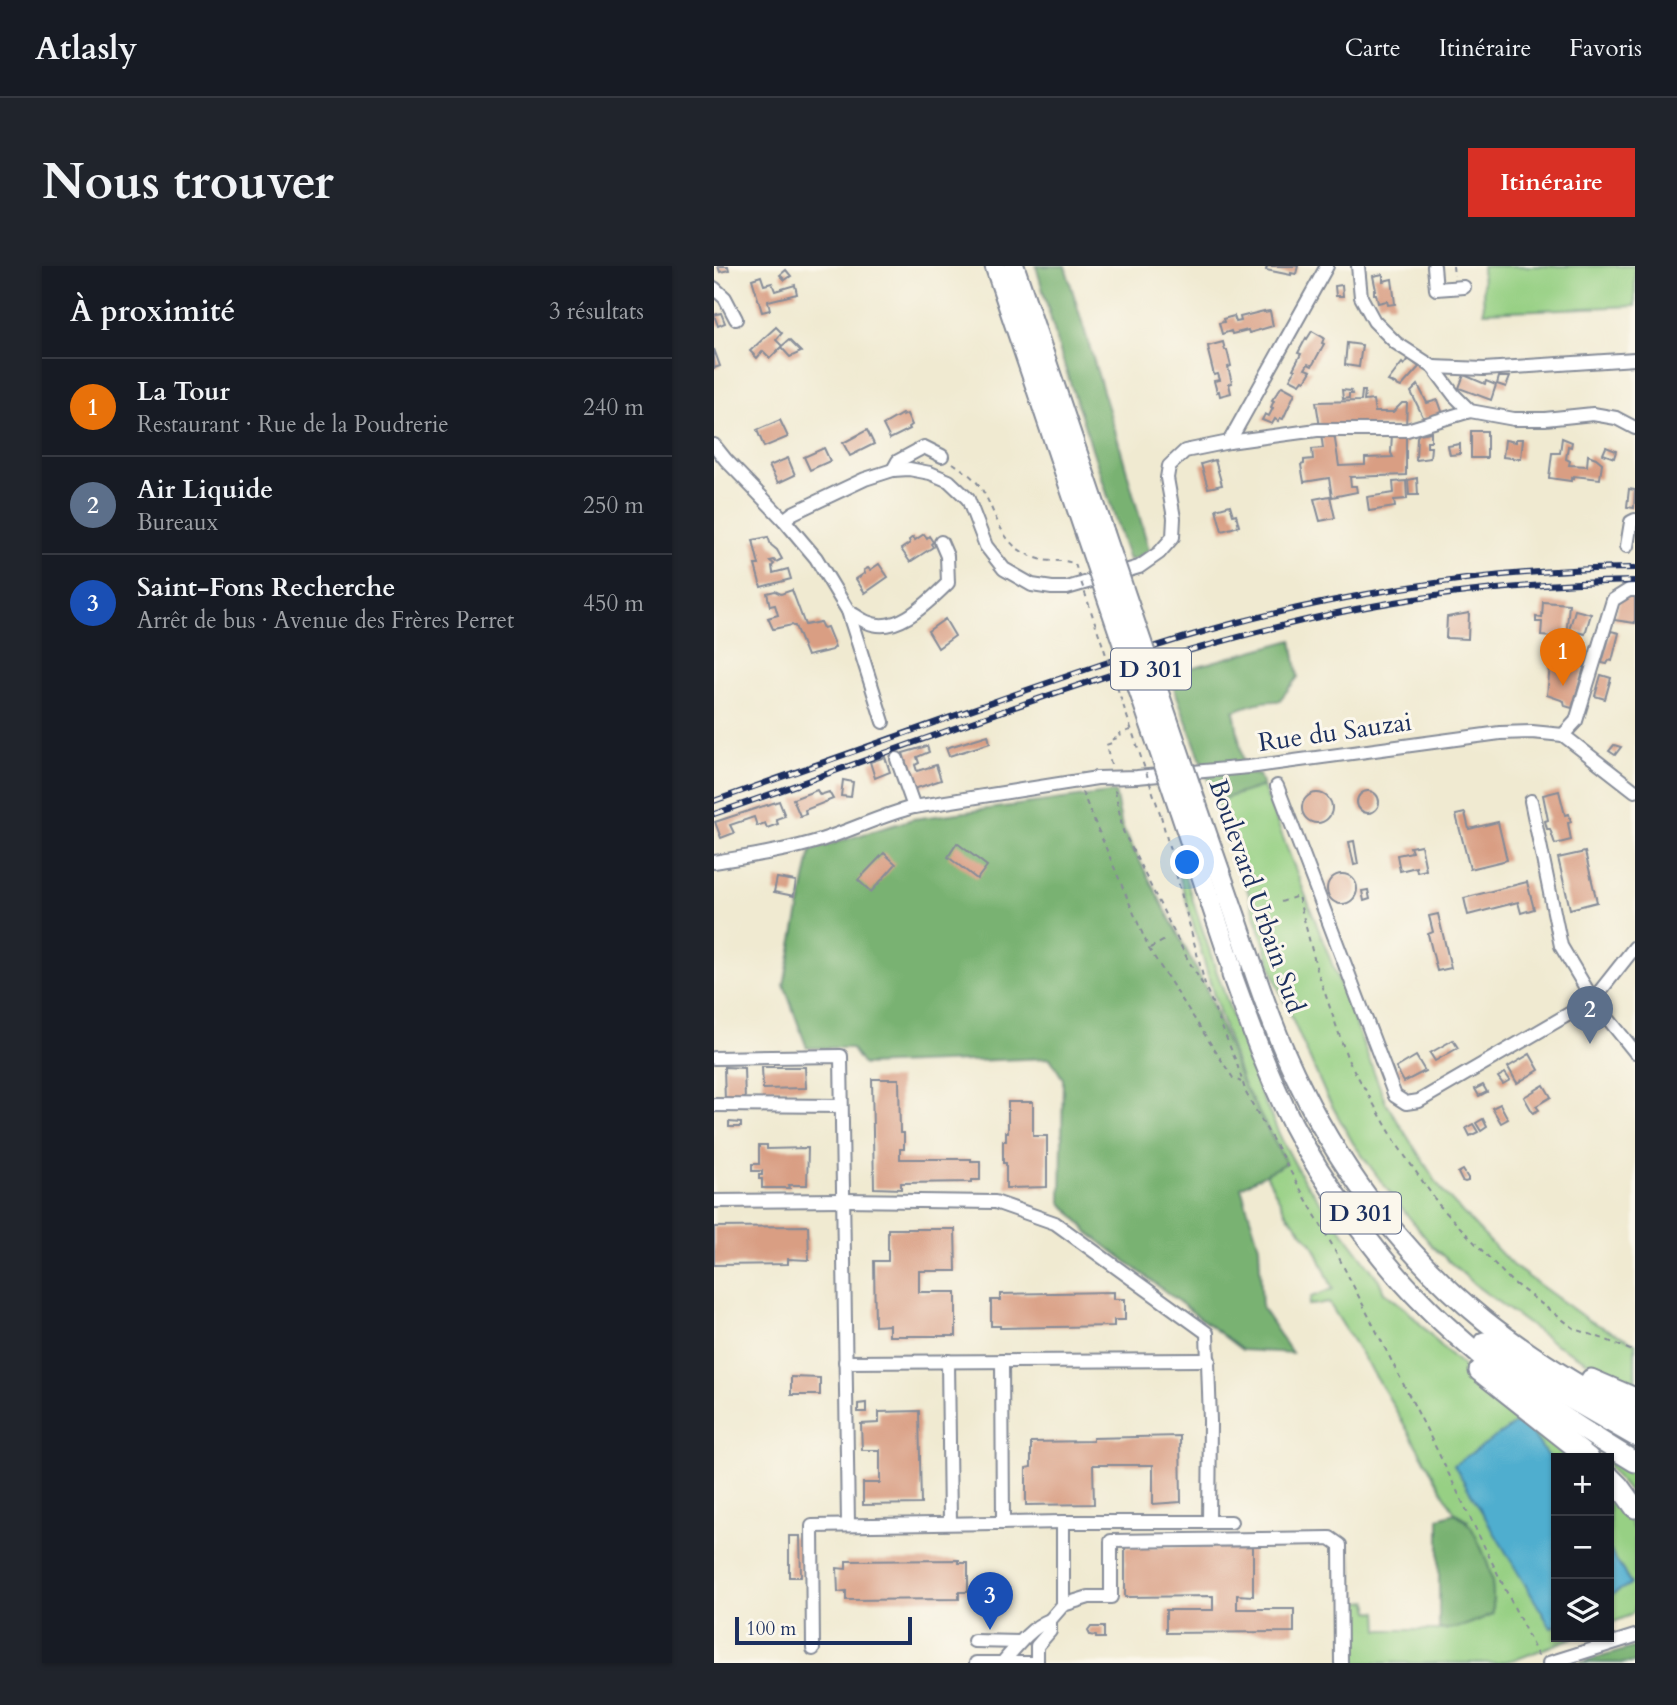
<!DOCTYPE html>
<html lang="fr">
<head>
<meta charset="utf-8">
<style>
  body { margin:0; font-family:Cardo,serif; background:#20242c; color:#f1f3f6 }
  .controls { position:absolute; right:21px; bottom:21px; display:grid; overflow:hidden; border-radius:0px; box-shadow:0 2px 5px #0004 }
  .controls button { width:63px; height:63px; display:grid; place-items:center; padding:0; border:0; border-bottom:2px solid #363941; background:#171b24; color:#f1f3f6; font:35px sans-serif }
  .scale { position:absolute; left:21px; bottom:18px; width:177px; box-sizing:border-box; padding-left:7px; border:4px solid #1b2f5e; border-top:0; font-size:19px; line-height:24px; white-space:nowrap; color:#1b2f5e; -webkit-text-stroke:5px #fbf7ec; paint-order:stroke }
  .you { position:absolute; left:474px; top:597px; width:24px; height:24px; margin:-18px; border:5px solid #fff; border-radius:50%; background:#1a73e8; box-shadow:0 0 0 10px #1a73e833 }
  .badge { display:grid; place-items:center; width:46px; height:46px; border-radius:50%; background:#d93025; color:#fff; font-size:23px; font-weight:700 }
  .pin { position:absolute; translate:-50% -58px; filter:drop-shadow(0 2px 4px #0008) }
  .pin::after { content:''; position:absolute; top:37px; width:24px; height:21px; background:inherit; clip-path:polygon(0 0,100% 0,50% 100%) }
  .list { margin:0; padding:0; list-style:none }
  h2 { display:flex; justify-content:space-between; align-items:center; height:91px; margin:0; padding:0 28px; font-size:30px }
  h2 small { font-size:23px; font-weight:400; color:#9ea1a6 }
  .list li { display:grid; grid-template-columns:46px 1fr auto; gap:21px; align-items:center; box-sizing:border-box; height:98px; padding:0 28px; border-top:2px solid #363941 }
  .list b { display:block; font-size:26px; white-space:nowrap }
  .list p { margin:0; font-size:23px; white-space:nowrap; color:#9ea1a6 }
  .list em { font-size:23px; font-style:normal; color:#9ea1a6 }
  .icon { flex:none; width:38px; height:38px; fill:none; stroke:currentColor; stroke-width:2; stroke-linecap:round; stroke-linejoin:round }
  .map { position:relative; flex:none; width:921px; height:1397px; overflow:hidden; border-radius:0px }
  header { display:flex; align-items:center; gap:42px; box-sizing:border-box; height:98px; padding:0 35px; background:#171b24; border-bottom:2px solid #363941 }
  header strong { font-size:33px }
  nav { display:flex; gap:38px; margin-inline-start:auto; font-size:24px }
  .intro { display:flex; align-items:center; justify-content:space-between; box-sizing:border-box; height:168px; padding:0 42px }
  h1 { margin:0; font-size:49px }
  .button { padding:18px 32px; border-radius:0px; background:#d93025; color:#fff; font-size:24px; font-weight:700 }
  main { display:flex; gap:42px; padding:0 42px }
  aside { flex:1; background:#171b24; border-radius:0px; box-shadow:0 2px 5px #0004 }
  .map>svg:first-child { display:block }
  .green { fill:#97d084; stroke:#598071; stroke-width:2 }
  .forest { fill:#79b272; stroke:#4a7068; stroke-width:2 }
  .water { fill:#50aecf; stroke:#366e96; stroke-width:2 }
  .building { fill:#d99e83 }
  .lines { fill:none; stroke-linecap:round; stroke-linejoin:round }
  .minor-casing { stroke:#868c98; stroke-width:16 }
  .highway-casing { stroke:#868c98; stroke-width:23 }
  .path { stroke:#868c98; stroke-width:2; stroke-dasharray:5 5; stroke-linecap:butt }
  .minor { stroke:#fff; stroke-width:12 }
  .highway { stroke:#fff; stroke-width:19 }
  .rail-casing { stroke:#1b2f5e; stroke-width:6 }
  .rail { stroke:#fbf7ec; stroke-width:3.5; stroke-dasharray:10; stroke-linecap:butt }
  .highway-bridge-casing { stroke:#868c98; stroke-width:23; stroke-linecap:butt }
  .path-bridge { stroke:#868c98; stroke-width:2; stroke-dasharray:5 5; stroke-linecap:butt }
  .highway-bridge { stroke:#fff; stroke-width:19 }
  .labels { text-anchor:middle; dominant-baseline:central; stroke-width:6; stroke-linejoin:round; paint-order:stroke }
  .shield { fill:#fbf7ec; stroke:#5e6b89; stroke-width:2 }
  .shield-label { font-size:24px; font-weight:bold; fill:#1b2f5e }
  .street-label { font-size:26px; fill:#1b2f5e; stroke:#fbf7ec }
</style>
</head>
<body>
<header>
<strong>Atlasly</strong>
<nav><a>Carte</a><a>Itinéraire</a><a>Favoris</a></nav>
</header>
<div class="intro"><h1>Nous trouver</h1><a class="button">Itinéraire</a></div>
<main>
<aside>
<h2>À proximité<small>3 résultats</small></h2>
<ul class="list">
<li><span class="badge" style="background:#e8710a">1</span><div><b>La Tour</b><p>Restaurant · Rue de la Poudrerie</p></div><em>240 m</em></li>
<li><span class="badge" style="background:#5c6f8a">2</span><div><b>Air Liquide</b><p>Bureaux</p></div><em>250 m</em></li>
<li><span class="badge" style="background:#1a4fb4">3</span><div><b>Saint-Fons Recherche</b><p>Arrêt de bus · Avenue des Frères Perret</p></div><em>450 m</em></li>
</ul>
</aside>
<div class="map">
<svg width="921" height="1397" viewBox="0 0 921 1397">
  <rect width="100%" height="100%" fill="#fbf7ec"/>
  <filter id="ink" filterUnits="userSpaceOnUse"><feTurbulence type="fractalNoise" baseFrequency=".0143" numOctaves="2"/><feDisplacementMap in="SourceGraphic" scale="14" xChannelSelector="R" yChannelSelector="G"/><feConvolveMatrix kernelMatrix="1 2 1 2 8 2 1 2 1" color-interpolation-filters="sRGB"/></filter>
  <filter id="wash" filterUnits="userSpaceOnUse"><feTurbulence type="fractalNoise" baseFrequency=".00686" numOctaves="4" result="noise"/><feDisplacementMap in="SourceGraphic" scale="28" xChannelSelector="R" yChannelSelector="G"/><feGaussianBlur stdDeviation="1.57" result="paint"/><feColorMatrix in="noise" values="0 0 0 0 0 0 0 0 0 0 0 0 0 0 0 0 0 1.4 0 .05"/><feComposite in="paint" operator="in"/></filter>
  <g filter="url(#wash)">
    <rect width="100%" height="100%" fill="#f0ead1"/>
    <g class="green">
      <polygon points="768,0 921,0 921,40 770,46"/>
      <polygon points="549,520 672,837 728,925 798,999 874,1054 921,1077 921,1119 903,1112 841,1078 765,1022 719,981 675,926 639,877 612,829 563,719 531,616 502,535"/>
      <polygon points="465,593 501,701 544,822 568,874 589,913 665,1014 670,1026 692,1043 730,1083 799,1145 858,1192 842,1192 842,1203 812,1158 837,1362 842,1359 842,1371 861,1371 806,1392 785,1397 636,1397 634,1377 635,1337 654,1335 656,1345 664,1346 665,1364 732,1364 754,1254 741,1247 672,1127 615,1037 595,1039 597,1031 619,1023 600,980 572,947 552,908 572,897 529,818 500,730 461,595"/>
      <polygon points="895,1193 921,1209 921,1233 895,1202"/>
      <polygon points="895,1225 913,1249 921,1267 921,1344 917,1349 895,1358 895,1330 917,1317 895,1283"/>
    </g>
    <g class="forest">
      <polygon points="322,0 351,0 406,181 435,284 423,292 415,294 348,92"/>
      <path d="M578,374L584,411L565,435C549,434 535,439 520,445L531,507L545,509L549,520L502,535L455,408Z"/>
      <polygon points="401,526 408,561 492,722 528,816 572,897 527,921 545,980 548,1042 578,1087 528,1084 375,967 347,936 349,813 336,792 149,799 137,782 93,782 70,719 97,584 199,553"/>
      <path d="M741,1247C756,1255 758,1262 765,1277C778,1304 780,1318 779,1348C762,1355 744,1365 725,1363V1252Z"/>
      <polygon points="921,1381 921,1397 866,1397"/>
    </g>
    <g class="water">
      <polygon points="801,1158 812,1158 842,1203 842,1359 837,1362 740,1199"/>
      <polygon points="895,1283 917,1318 895,1330"/>
    </g>
    <g id="blocks">
      <g class="building">
        <polygon points="4,0 14,0 15,4 6,6"/>
        <polygon points="553,0 584,0 582,8 577,7 577,9 552,4"/>
        <polygon points="72,4 77,10 71,14 66,9"/>
        <polygon points="669,8 669,15 678,13 681,38 674,39 673,35 664,37 662,28 660,28 660,24 662,24 659,10"/>
        <polygon points="47,10 50,19 58,17 61,25 81,19 83,28 54,35 56,44 48,46 38,13"/>
        <polygon points="628,19 629,30 622,30 621,20"/>
        <polygon points="550,45 550,46 556,45 559,60 535,67 534,64 518,68 517,65 508,68 505,57 510,56 509,53 520,50 522,56 527,55 526,51"/>
        <polygon points="7,47 11,57 4,60 0,49"/>
        <polygon points="62,61 68,67 62,74 68,80 75,74 87,86 76,91 67,81 56,92 49,85 43,92 36,85"/>
        <polygon points="598,65 610,72 608,77 610,78 598,100 594,98 591,103 597,105 591,115 589,114 586,118 576,113 581,104 579,103 587,88 584,87 592,72 593,73"/>
        <polygon points="509,76 511,84 513,84 517,100 514,101 518,117 515,118 517,127 506,130 505,125 503,126 500,115 506,114 504,108 500,109 494,85 495,85 494,80"/>
        <polygon points="633,77 648,79 645,101 631,99"/>
        <polygon points="0,83 6,100 0,102"/>
        <polygon points="695,93 705,101 687,121 674,115 688,97 690,99"/>
        <polygon points="750,109 771,118 772,115 782,119 777,134 745,122"/>
        <polygon points="785,111 796,111 792,121 783,118"/>
        <polygon points="704,119 713,137 724,134 729,148 710,153 697,126"/>
        <polygon points="568,120 581,127 569,153 566,152 564,155 561,153 558,158 548,154 551,148 555,150 559,142 557,141 560,135 558,134"/>
        <polygon points="628,124 637,125 638,128 635,128 635,132 629,133"/>
        <polygon points="648,125 651,125 650,135 659,134 661,146 679,146 688,137 693,137 692,160 606,161 602,136 647,135"/>
        <polygon points="188,148 189,150 193,148 198,159 195,161 196,163 176,173 169,159"/>
        <polygon points="66,154 74,171 50,181 43,164"/>
        <polygon points="153,164 160,178 136,190 129,177"/>
        <rect x="757" y="165" width="16" height="27"/>
        <polygon points="692,166 692,209 636,211 637,220 642,220 643,226 618,231 615,212 590,216 587,199 590,198 590,194 599,193 598,183 609,182 607,167 620,167 625,200 651,199 651,192 679,191 677,187 678,167"/>
        <polygon points="717,166 717,175 713,175 713,181 717,181 716,192 702,194 703,171 705,168"/>
        <polygon points="848,172 858,176 857,181 854,180 852,193 856,195 855,199 873,200 874,189 882,192 888,197 886,213 860,210 860,213 857,212 857,215 835,212 838,187 846,187"/>
        <polygon points="802,173 809,173 807,193 789,191 791,174 802,176"/>
        <polygon points="746,178 746,188 736,189 734,180"/>
        <polygon points="892,181 902,185 900,192 889,188"/>
        <polygon points="110,182 116,195 96,204 90,191"/>
        <polygon points="74,192 81,209 64,217 55,200"/>
        <polygon points="501,194 508,219 494,222 487,198"/>
        <polygon points="703,212 704,229 695,229 694,214"/>
        <polygon points="692,215 693,233 680,234 681,241 655,245 653,231 680,227 679,216"/>
        <polygon points="915,223 921,224 920,242 913,241"/>
        <polygon points="616,230 621,252 606,255 600,233"/>
        <polygon points="516,239 519,249 522,248 525,260 508,265 502,243"/>
        <polygon points="210,268 213,272 215,270 219,276 217,278 219,281 196,296 187,283 196,277 195,274 199,271 201,274"/>
        <polygon points="54,271 57,279 63,284 68,293 62,296 60,294 56,295 60,298 58,300 59,307 74,303 77,313 47,321 41,299 45,299 39,274"/>
        <polygon points="165,298 174,311 151,327 142,313 151,307 150,304 154,302 156,304"/>
        <polygon points="78,324 91,359 106,356 109,362 113,361 121,381 118,384 93,390 81,360 79,360 78,359 59,363 54,352 64,349 61,339 56,340 53,327 61,325 67,328"/>
        <polygon points="921,328 921,357 900,354 906,332"/>
        <polygon points="829,336 855,338 852,372 827,370 828,356 822,356 822,351 828,352"/>
        <polygon points="861,344 877,348 871,368 855,364"/>
        <polygon points="755,347 754,373 732,372 733,351"/>
        <polygon points="231,353 241,370 224,382 214,365"/>
        <polygon points="897,365 905,367 898,395 895,394 893,398 888,397"/>
        <polygon points="837,391 872,395 858,442 851,440 850,435 833,429"/>
        <polygon points="887,409 897,412 891,433 881,430"/>
        <polygon points="274,469 276,477 235,490 232,482"/>
        <polygon points="900,479 907,481 901,489 895,485"/>
        <polygon points="213,480 215,486 203,491 205,497 201,499 203,505 222,499 227,514 200,523 189,487"/>
        <polygon points="171,491 176,506 161,512 156,496"/>
        <polygon points="129,514 139,516 137,531 127,530"/>
        <polygon points="103,524 106,529 115,526 119,533 91,544 92,548 86,550 79,533"/>
        <circle cx="654" cy="536" r="11"/>
        <polygon points="845,525 851,549 855,548 857,556 854,557 857,574 841,578 836,563 833,563 831,555 834,554 829,529"/>
        <circle cx="603" cy="542" r="15"/>
        <polygon points="65,535 71,550 62,553 64,558 53,562 51,557 43,560 40,551 16,559 20,567 7,572 1,556"/>
        <polygon points="751,547 755,563 784,556 793,594 756,603 742,549"/>
        <polygon points="640,575 644,598 640,599 635,576"/>
        <polygon points="243,577 273,600 263,613 234,591"/>
        <polygon points="707,579 712,604 703,606 702,601 686,605 683,589 698,586 696,581"/>
        <polygon points="871,586 883,636 856,643 844,592"/>
        <polygon points="170,587 182,598 157,626 144,614"/>
        <circle cx="628" cy="623" r="15"/>
        <polygon points="63,612 82,615 80,630 60,626"/>
        <polygon points="813,616 820,643 807,647 804,636 754,649 750,632"/>
        <polygon points="654,624 656,633 650,635 648,625"/>
        <polygon points="724,648 737,702 723,705 714,668 719,666 715,650"/>
        <polygon points="739,774 744,782 721,795 716,787"/>
        <polygon points="816,788 825,804 803,817 794,801"/>
        <polygon points="702,790 711,805 690,816 682,802"/>
        <polygon points="10,801 30,802 31,836 11,836"/>
        <polygon points="48,801 91,801 92,822 49,823"/>
        <polygon points="791,807 796,814 789,818 784,811"/>
        <polygon points="158,813 185,813 186,867 190,867 190,883 186,883 186,893 257,893 257,895 266,895 266,914 258,914 258,916 187,917 187,923 160,922"/>
        <polygon points="769,819 773,826 765,830 761,823"/>
        <polygon points="830,819 837,831 822,840 825,844 819,847 810,831"/>
        <polygon points="294,836 319,836 319,870 333,870 333,921 292,922 292,897 289,897 289,875 292,875 292,866 294,866"/>
        <polygon points="786,838 794,853 787,857 778,842"/>
        <polygon points="769,853 773,861 767,865 762,857"/>
        <polygon points="15,856 27,857 27,861 15,861"/>
        <polygon points="759,858 764,866 756,870 752,862"/>
        <polygon points="45,879 53,879 53,883 94,882 93,919 75,919 76,922 48,922 48,913 45,913 45,909 48,909 48,905 38,905 38,898 45,898"/>
        <polygon points="749,904 754,912 754,915 751,916 748,915 744,907"/>
        <polygon points="94,960 95,994 74,993 74,998 0,999 0,961"/>
        <polygon points="174,963 241,963 242,1005 205,1005 205,1026 242,1026 242,1070 175,1070 175,1059 161,1060 160,995 174,995"/>
        <polygon points="400,1026 400,1033 411,1033 411,1054 400,1054 400,1060 286,1062 286,1060 277,1060 277,1034 286,1034 286,1028"/>
        <polygon points="77,1111 106,1112 106,1129 77,1129"/>
        <polygon points="152,1137 152,1146 144,1146 144,1138"/>
        <polygon points="205,1145 207,1238 149,1239 149,1217 166,1217 166,1184 148,1184 147,1158 165,1157 165,1146"/>
        <polygon points="466,1170 467,1236 439,1238 439,1199 379,1199 380,1238 312,1239 312,1202 317,1201 317,1176 379,1175 379,1172"/>
        <polygon points="75,1270 86,1270 87,1311 75,1311"/>
        <polygon points="539,1280 539,1330 523,1329 523,1343 580,1343 580,1366 452,1367 452,1344 499,1344 499,1330 411,1331 411,1281"/>
        <polygon points="245,1294 245,1297 254,1297 254,1326 245,1326 245,1333 132,1334 132,1325 124,1326 123,1302 132,1303 132,1295"/>
        <polygon points="377,1361 390,1361 390,1372 382,1372 382,1370 376,1369 374,1365"/>
      </g>
    </g>
  </g>
  <g filter="url(#ink)">
    <use href="#blocks" fill-opacity="0" stroke="#868c98" stroke-width="2"/>
    <g class="lines">
      <g class="minor-casing">
        <g id="minor">
          <polyline points="644,0 647,31 660,55 682,77 719,101 740,129 756,145 800,153 831,153 879,148 902,152 921,162"/>
          <polyline points="720,0 722,23 750,21"/>
          <polyline points="0,22 11,32 22,53"/>
          <polyline points="719,101 770,103 921,93"/>
          <polyline points="515,176 613,0"/>
          <polyline points="0,179 12,194 70,254 102,292 134,345 169,456"/>
          <polyline points="179,204 184,195 210,181 228,190"/>
          <polyline points="70,254 79,247 151,213 179,204 195,203 216,207 235,215 254,233 272,280 290,303 318,319 338,322 353,322 425,301 445,287 459,271 460,252 453,212 455,200 471,185 515,176 603,164 693,164 756,145"/>
          <polyline points="913,280 917,256 921,254"/>
          <path d="M134,345C140,348 147,354 153,356C183,370 215,335 234,317L233,290L227,276"/>
          <polyline points="849,469 862,455 899,334 915,324 921,324"/>
          <polyline points="849,469 921,525"/>
          <polyline points="183,493 200,541"/>
          <polyline points="563,520 681,830 692,837 705,835 879,734 921,681"/>
          <polyline points="817,535 847,680 879,734 921,786"/>
          <path d="M0,596C36,590 72,585 107,574C138,564 168,549 200,541L383,512L423,511L535,501L786,467L818,466L849,469"/>
          <polyline points="0,792 127,790 134,1258"/>
          <polyline points="0,839 127,840"/>
          <polyline points="0,935 129,934 281,936 341,957 493,1067 496,1155 495,1256"/>
          <polyline points="234,1095 236,1257"/>
          <polyline points="288,1095 289,1257"/>
          <polyline points="131,1096 495,1094"/>
          <polyline points="349,1339 375,1331 397,1331 397,1275 616,1272 626,1279 627,1397"/>
          <polyline points="336,1354 349,1339 349,1256"/>
          <polyline points="260,1375 306,1376"/>
          <polyline points="99,1383 98,1260 349,1256 517,1256"/>
          <path d="M289,1396C302,1381 317,1361 336,1354V1365L323,1380V1397"/>
          <polyline points="262,1397 323,1397"/>
          <polyline points="835,1397 921,1370"/>
        </g>
      </g>
      <g class="highway-casing">
        <g id="highway">
          <polyline points="281,0 373,272"/>
          <polyline points="300,0 390,266"/>
          <path d="M483,540C499,585 514,630 530,675C547,726 564,776 588,823C631,911 694,992 770,1054C817,1092 869,1122 921,1152"/>
          <path d="M465,542L518,700V709C536,759 554,809 578,857C595,890 615,921 637,951C659,980 680,1008 705,1033C768,1099 844,1149 921,1196"/>
          <polyline points="770,1076 827,1116 921,1170"/>
          <polyline points="765,1105 875,1192"/>
          <polyline points="877,1113 921,1132"/>
          <polyline points="895,1210 905,1220 921,1242"/>
        </g>
      </g>
      <g class="path">
        <polyline points="739,0 740,10"/>
        <path d="M239,197C249,204 260,211 267,222C280,242 284,268 304,283C311,288 321,292 329,294C340,296 350,293 361,298"/>
        <polyline points="397,498 392,479 398,477 397,474 407,471 406,467 417,464"/>
        <polyline points="401,524 409,565 473,692 489,719"/>
        <polyline points="368,526 435,683 519,812 527,816"/>
        <polyline points="447,550 492,722 523,798 532,827 622,986 722,1182 824,1390"/>
        <polyline points="567,636 584,630 603,704 634,794 684,880 725,939 797,1015 861,1063 890,1073 921,1086"/>
        <polyline points="436,682 453,673"/>
      </g>
      <use href="#minor" class="minor"/>
      <use href="#highway" class="highway"/>
      <g class="rail-casing">
        <g id="rail">
          <path d="M0,535C97,501 194,467 290,432C365,406 440,379 517,358C649,324 785,303 921,302"/>
          <path d="M0,548C211,475 422,388 642,343C733,325 827,317 921,315"/>
        </g>
      </g>
      <use href="#rail" class="rail"/>
      <g class="highway-bridge-casing">
        <g id="highway-bridge">
          <polyline points="390,266 483,540"/>
          <polyline points="373,272 465,542"/>
        </g>
      </g>
      <polyline class="path-bridge" points="361,298 447,550"/>
      <use href="#highway-bridge" class="highway-bridge"/>
    </g>
  </g>
  <g class="labels">
    <g class="shield">
      <rect x="397" y="382.5" width="80" height="41" rx="5"/>
      <rect x="607" y="926.5" width="80" height="41" rx="5"/>
    </g>
    <g class="shield-label">
      <text x="437" y="403">D 301</text>
      <text x="647" y="947">D 301</text>
    </g>
    <g class="street-label">
      <text transform="translate(621 466) rotate(-8)">Rue du Sauzai</text>
      <text transform="translate(543 630) rotate(71)">Boulevard Urbain Sud</text>
    </g>
  </g>
</svg>
<div class="controls">
<button>+</button>
<button>−</button>
<button><svg class="icon" aria-label="layers" viewBox="0 0 24 24"><path d="M12 4l9 5-9 5-9-5zM3 14l9 5 9-5"/></svg></button>
</div>
<div class="scale">100 m</div>
<div class="you"></div>
<div class="pin badge" style="left:849px;top:420px;background:#e8710a">1</div>
<div class="pin badge" style="left:876px;top:778px;background:#5c6f8a">2</div>
<div class="pin badge" style="left:276px;top:1364px;background:#1a4fb4">3</div>
</div>
</main>
</body>
</html>
